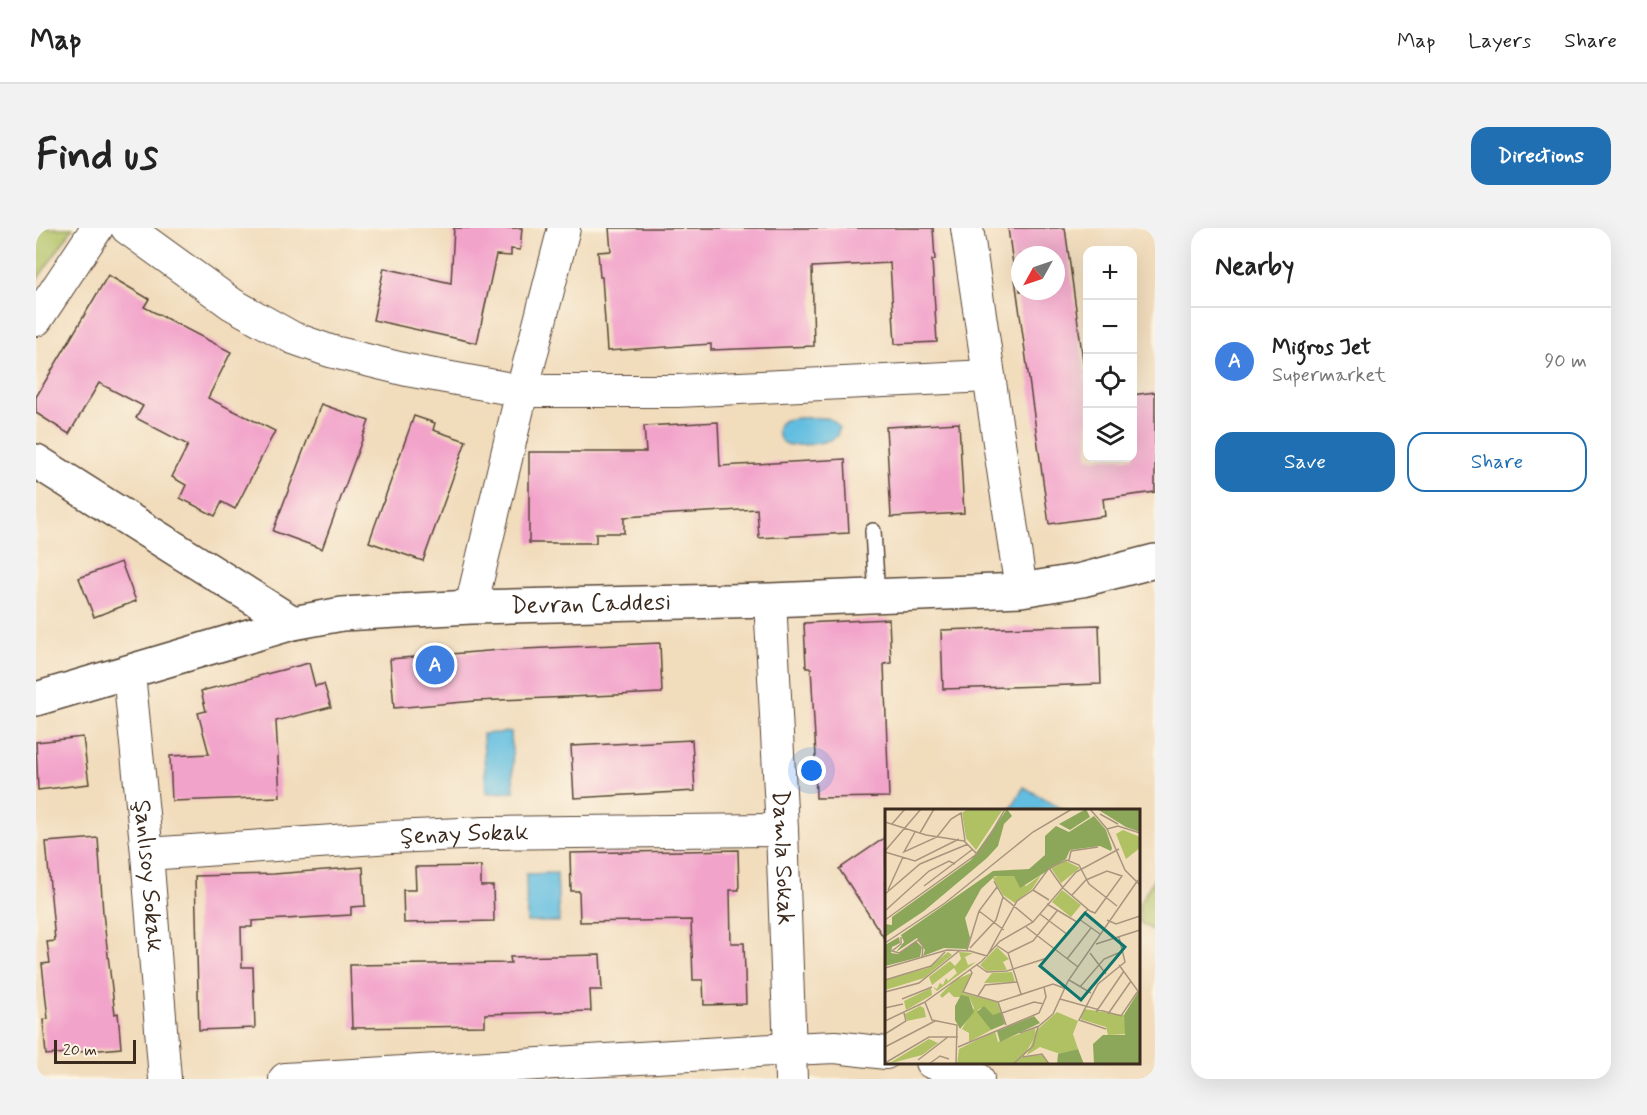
<!DOCTYPE html>
<html lang="en">
<head>
<meta charset="utf-8">
<style>
  body { margin:0; font-family:Mynerve,sans-serif; background:#f2f2f2; color:#222 }
  .controls { position:absolute; right:18px; top:18px; display:grid; overflow:hidden; border-radius:12px; box-shadow:0 6px 24px #0002 }
  .controls button { width:54px; height:54px; display:grid; place-items:center; padding:0; border:0; border-bottom:2px solid #e0e0e0; background:#fff; color:#222; font:30px sans-serif }
  .compass { position:absolute; left:975px; top:18px; width:54px; height:54px; border-radius:50%; background:#fff; box-shadow:0 6px 24px #0002; rotate:230deg }
  .scale { position:absolute; left:18px; bottom:15px; width:82px; box-sizing:border-box; padding-left:6px; border:3px solid #3b2a1e; border-top:0; font-size:16px; line-height:21px; white-space:nowrap; color:#3b2a1e; -webkit-text-stroke:4px #fcf5e5; paint-order:stroke }
  .you { position:absolute; left:776px; top:543px; width:21px; height:21px; margin:-15px; border:4px solid #fff; border-radius:50%; background:#1a73e8; box-shadow:0 0 0 9px #1a73e833 }
  .badge { display:grid; place-items:center; width:39px; height:39px; border-radius:50%; background:#1f6fb2; color:#fff; font-size:20px; font-weight:700 }
  .pin { position:absolute; translate:-50% -50%; border:3px solid #fff; box-shadow:0 2px 6px #0006 }
  .list { margin:0; padding:0; list-style:none }
  h2 { display:flex; justify-content:space-between; align-items:center; height:78px; margin:0; padding:0 24px; font-size:26px }
  h2 small { font-size:20px; font-weight:400; color:#767676 }
  .list li { display:grid; grid-template-columns:39px 1fr auto; gap:18px; align-items:center; box-sizing:border-box; height:108px; padding:0 24px; border-top:2px solid #e0e0e0 }
  .list b { display:block; font-size:22px; white-space:nowrap }
  .list p { margin:0; font-size:20px; white-space:nowrap; color:#767676 }
  .list em { font-size:20px; font-style:normal; color:#767676 }
  .actions { display:flex; gap:12px; padding:18px 24px }
  .actions a { flex:1; padding:14px 0; border:2px solid #1f6fb2; border-radius:18px; text-align:center; font-size:21px; color:#1f6fb2 }
  .actions .main { background:#1f6fb2; color:#fff }
  .icon { flex:none; width:33px; height:33px; fill:none; stroke:currentColor; stroke-width:2; stroke-linecap:round; stroke-linejoin:round }
  .map { position:relative; flex:none; width:1119px; height:851px; overflow:hidden; border-radius:18px }
  header { display:flex; align-items:center; gap:36px; box-sizing:border-box; height:84px; padding:0 30px; background:#fff; border-bottom:2px solid #e0e0e0 }
  header strong { font-size:28px }
  nav { display:flex; gap:33px; margin-inline-start:auto; font-size:21px }
  .intro { display:flex; align-items:center; justify-content:space-between; box-sizing:border-box; height:144px; padding:0 36px }
  h1 { margin:0; font-size:42px }
  .button { padding:15px 27px; border-radius:18px; background:#1f6fb2; color:#fff; font-size:21px; font-weight:700 }
  main { display:flex; gap:36px; padding:0 36px }
  aside { flex:1; background:#fff; border-radius:18px; box-shadow:0 6px 24px #0002 }
  .map>svg:first-child { display:block }
  .green { fill:#b0c164; stroke:#767641; stroke-width:1.5 }
  .water { fill:#62bee0; stroke:#4e747f; stroke-width:1.5 }
  .building { fill:#f2a3ca; fill-rule:evenodd }
  .lines { fill:none; stroke-linecap:round; stroke-linejoin:round }
  .lane-casing { stroke:#564536; stroke-width:18 }
  .street-casing { stroke:#564536; stroke-width:34 }
  .secondary-casing { stroke:#564536; stroke-width:36 }
  .lane { stroke:#fff; stroke-width:15 }
  .street { stroke:#fff; stroke-width:32 }
  .secondary { stroke:#fff; stroke-width:33 }
  .labels { text-anchor:middle; dominant-baseline:central; stroke-width:4.5; stroke-linejoin:round; paint-order:stroke }
  .street-label { font-size:24px; fill:#3b2a1e; stroke:#fcf5e5 }
  .inset-road { fill:none; stroke:#a8957d; stroke-width:1.5 }
  .view { fill:#0f766e; fill-opacity:0.15; stroke:#0f766e; stroke-width:3 }
  .inset-edge { fill:none; stroke:#3b2a1e; stroke-width:3 }
</style>
</head>
<body>
<header>
<strong>Map</strong>
<nav><a>Map</a><a>Layers</a><a>Share</a></nav>
</header>
<div class="intro"><h1>Find us</h1><a class="button">Directions</a></div>
<main>
<div class="map">
<svg width="1119" height="851" viewBox="0 0 1119 851">
  <rect width="100%" height="100%" fill="#fcf5e5"/>
  <filter id="ink" filterUnits="userSpaceOnUse"><feTurbulence type="fractalNoise" baseFrequency=".0167" numOctaves="2"/><feDisplacementMap in="SourceGraphic" scale="12" xChannelSelector="R" yChannelSelector="G"/><feConvolveMatrix kernelMatrix="1 2 1 2 8 2 1 2 1" color-interpolation-filters="sRGB"/></filter>
  <filter id="wash" filterUnits="userSpaceOnUse"><feTurbulence type="fractalNoise" baseFrequency=".008" numOctaves="4" result="noise"/><feDisplacementMap in="SourceGraphic" scale="24" xChannelSelector="R" yChannelSelector="G"/><feGaussianBlur stdDeviation="1.35" result="paint"/><feColorMatrix in="noise" values="0 0 0 0 0 0 0 0 0 0 0 0 0 0 0 0 0 1.4 0 .05"/><feComposite in="paint" operator="in"/></filter>
  <g filter="url(#wash)">
    <rect width="100%" height="100%" fill="#f1dcbc"/>
    <g class="green">
      <polygon points="0,0 37,0 0,53"/>
      <polygon points="1119,649 1119,704 1103,694 1103,676"/>
    </g>
    <g class="water">
      <path d="M791,190L798,193L803,199L801,208C793,215 766,218 755,217C743,216 736,200 747,193C756,188 780,190 791,190Z"/>
      <polygon points="475,504 478,564 450,565 447,506"/>
      <polygon points="988,559 1027,582 974,582"/>
      <polygon points="521,645 523,694 491,694 490,646"/>
    </g>
    <g id="blocks">
      <g class="building">
        <polygon points="418,0 486,0 484,22 475,21 475,28 460,27 441,115 337,92 348,40 415,55"/>
        <polygon points="573,0 897,0 899,32 896,32 901,114 859,116 854,35 776,39 778,118 675,122 675,116 571,123 566,49 564,49 562,24 575,23"/>
        <path d="M972,0H1029L1052,169V230H1096V167L1119,164V264L1067,271L1069,288L1013,296ZM984,27H1020V63H984Z"/>
        <polygon points="72,47 113,71 108,79 195,124 172,170 239,203 199,281 186,274 179,288 144,270 150,257 136,249 152,217 100,190 107,178 63,155 33,206 0,185 0,169"/>
        <polygon points="285,176 333,193 286,321 237,303"/>
        <polygon points="378,188 399,195 397,202 430,213 387,333 333,314"/>
        <polygon points="682,194 684,238 809,231 813,305 723,310 721,281 588,289 588,305 560,305 560,315 493,315 493,224 610,224 608,198"/>
        <polygon points="923,195 928,285 855,289 850,199"/>
        <polygon points="85,334 100,373 58,389 43,350"/>
        <polygon points="853,391 855,435 848,436 853,569 780,570 779,528 780,528 775,440 770,440 768,395"/>
        <polygon points="1063,397 1065,456 907,461 905,402"/>
        <polygon points="624,415 626,465 440,473 358,480 354,431 464,422"/>
        <polygon points="273,435 279,458 288,456 295,479 240,493 244,569 136,573 134,528 173,526 162,485 170,483 165,463"/>
        <polygon points="47,509 53,556 2,562 0,514"/>
        <polygon points="656,512 659,563 538,570 535,518"/>
        <polygon points="850,609 850,713 803,641"/>
        <polygon points="62,610 67,685 79,786 82,785 85,820 10,827 7,792 12,791 6,736 14,735 11,714 19,713 10,614"/>
        <polygon points="702,622 703,662 694,662 695,715 708,715 710,776 668,777 667,752 657,752 655,692 544,694 543,663 535,663 534,625"/>
        <polygon points="445,638 445,658 457,658 458,693 368,695 367,662 380,662 379,639"/>
        <polygon points="327,639 329,678 315,679 315,687 216,693 216,699 205,699 206,739 217,739 219,800 163,802 159,648 238,646"/>
        <polygon points="564,727 566,762 554,762 555,783 449,786 449,798 316,800 314,737 475,735 474,729"/>
      </g>
    </g>
  </g>
  <g filter="url(#ink)">
    <use href="#blocks" fill-opacity="0" stroke="#564536" stroke-width="1.5"/>
    <g class="lines">
      <g class="lane-casing">
        <polyline id="lane" points="837,303 841,369"/>
      </g>
      <g class="street-casing">
        <g id="street">
          <polyline points="91,0 196,76 257,110 294,123 371,142 486,163 641,163 952,148"/>
          <polyline points="931,0 985,362"/>
          <polyline points="0,92 61,0"/>
          <path id="s1" d="M734,372L746,602L755,851"/>
          <polyline points="435,379 486,163 528,0"/>
          <path id="s2" d="M93,445L111,626L129,851"/>
          <path id="s3" d="M111,626L355,609L449,605L746,602"/>
          <polyline points="895,834 942,851"/>
          <polyline points="249,851 754,821 799,819 850,825"/>
        </g>
      </g>
      <g class="secondary-casing">
        <g id="secondary">
          <polyline points="0,233 257,395"/>
          <path id="s4" d="M0,471L257,395L306,386L435,379L734,372L985,362L1046,352L1119,333"/>
        </g>
      </g>
      <use href="#lane" class="lane"/>
      <use href="#street" class="street"/>
      <use href="#secondary" class="secondary"/>
    </g>
  </g>
  <g class="labels">
    <g class="street-label">
      <text stroke="none"><textPath href="#s4" startOffset="567">Devran Caddesi</textPath></text>
      <text stroke="none"><textPath href="#s3" startOffset="318">Şenay Sokak</textPath></text>
      <text stroke="none"><textPath href="#s1" startOffset="258">Damla Sokak</textPath></text>
      <text stroke="none"><textPath href="#s2" startOffset="204">Şanlısoy Sokak</textPath></text>
    </g>
  </g>
  <g transform="translate(849 581)">
    <rect width="255" height="255" fill="#f1dcbc"/>
    <path d="M83,0H118L91,41L81,29L77,4ZM238,21L255,28V39L241,50L231,25ZM181,52L195,59L176,74L166,59ZM114,66L129,67L141,77L156,66L147,80L130,94L118,86L108,69ZM177,81L196,96L186,108L167,93ZM112,138L124,150L118,153L122,161L102,162L95,156ZM63,143L67,146L39,169L0,181V171L43,159ZM74,143L88,144L80,148L83,156L91,153L52,182L48,178L52,180L55,174L58,176L61,169L63,172L72,164L69,159L47,176L44,168L65,152L70,157L76,150ZM127,163L130,173L99,174L107,164ZM86,164L78,184L112,193L116,203L108,207L96,199L93,201L106,221L84,233V224L77,220L89,199L84,188H69L64,183L57,189L55,186L70,171ZM46,179L47,186L21,201L19,192ZM35,197L39,199L41,208L22,212L20,205ZM199,200L239,206L241,225L223,226L221,218L195,210ZM172,203L193,212L188,225L193,240L175,245L155,238L142,246L153,220ZM150,219L151,226L139,247L157,246L164,255H72L74,240L110,222L113,233ZM44,230L53,234L37,246L3,255Z" fill="#b0c164"/>
    <path d="M122,0L127,7L119,15L113,37L102,49L39,102L0,128V115L7,116V108L86,51ZM201,0L205,8L185,21L174,15ZM212,0H255V23L241,18ZM209,7L221,21L227,39L226,42L215,37L185,41L181,50L135,79L129,67H110L96,80L80,109L85,129L82,140L59,139L38,147L40,141L32,129L11,143L19,133L16,126L108,62L144,60L160,46V27L171,17L184,23ZM14,128L15,134L7,138L6,144L13,145L31,132L37,138L35,148L0,157V136ZM255,180V255H209L208,235L218,226H240L239,206ZM76,186L84,188L89,203L75,220L70,211V197ZM99,197L108,206L116,203L120,215L106,221L92,203ZM149,207L155,214L115,233L112,222ZM193,240L199,255H172L173,245Z" fill="#8ca75a"/>
    <path class="inset-road" d="M205,0L222,20L240,61L255,76M215,5L233,15M0,13L41,26L79,32L92,45M7,15L20,0M222,20L233,17L255,24M30,23L19,43L52,28L66,10L76,4L80,32M35,24L49,0M0,42L36,0M0,43L30,52L74,30M184,51L186,42L213,38M164,59L178,79L205,102L210,104L237,67L222,62L201,71L187,86M109,72L118,88L148,113M39,77L88,40M3,81L18,48M148,81L164,91M0,85L35,55L83,35M162,95L192,113M1,101L44,62L64,52L70,55M94,102L119,121M155,105L183,126M194,110L215,125M0,111L96,42L120,0M222,111L231,115L255,107M141,118L193,158M16,128V135L7,142L14,144L33,131L38,137L37,149M0,134L60,94L148,23L187,0M211,135L255,121M111,136L123,144L136,185M85,139L111,111L118,88M82,141L94,102L112,78M123,144L148,132L172,102M205,144L221,165M182,150L206,119M92,156L102,163L122,162L162,149L203,100M0,159L62,141L85,142L102,147L132,92L148,81L164,59L182,51L194,56L204,75L232,97M85,160L87,164L78,183L113,193L168,175L179,179M0,171L46,157L60,143M184,171L206,184M195,178L219,150L238,142M0,183L34,174L74,142M93,187L100,176L132,173M17,190L47,178M175,190L236,207L253,182L234,156M113,193L121,216M0,199L18,195M211,203L239,162M117,204L149,193L159,195M223,205L246,172M0,212L40,193M221,220L194,211L213,175L240,153L234,128M135,224L154,217M0,225L21,212L19,204M0,238L50,212M73,238L154,204L161,188L159,178M138,248L157,245L164,255M33,251L63,228H73M0,254L44,228H63M44,255L55,247L64,250M71,255L72,216L47,211L40,193L97,152L115,132L148,113L191,63L234,40M128,255L148,237L153,218L168,205L183,172L253,71"/>
    <path class="view" d="M200,104L240,138L196,191L155,157Z"/>
    <rect width="255" height="255" class="inset-edge"/>
  </g>
</svg>
<div class="controls">
<button>+</button>
<button>−</button>
<button><svg class="icon" aria-label="locate" viewBox="0 0 24 24"><circle cx="12" cy="12" r="6"/><path d="M12 2v4M12 18v4M2 12h4M18 12h4"/></svg></button>
<button><svg class="icon" aria-label="layers" viewBox="0 0 24 24"><path d="M12 4l9 5-9 5-9-5zM3 14l9 5 9-5"/></svg></button>
</div>
<svg class="compass" viewBox="-18 -18 36 36"><path d="M0-13l5 13h-10z" fill="#e53935"/><path d="M0 13l5-13h-10z" fill="#767676"/></svg>
<div class="scale">20 m</div>
<div class="you"></div>
<div class="pin badge" style="left:399px;top:437px;background:#3f7fe0">A</div>
</div>
<aside>
<h2>Nearby<small></small></h2>
<ul class="list">
<li><span class="badge" style="background:#3f7fe0">A</span><div><b>Migros Jet</b><p>Supermarket</p></div><em>90 m</em></li>
</ul>
<div class="actions"><a class="main">Save</a><a>Share</a></div>
</aside>
</main>
</body>
</html>
